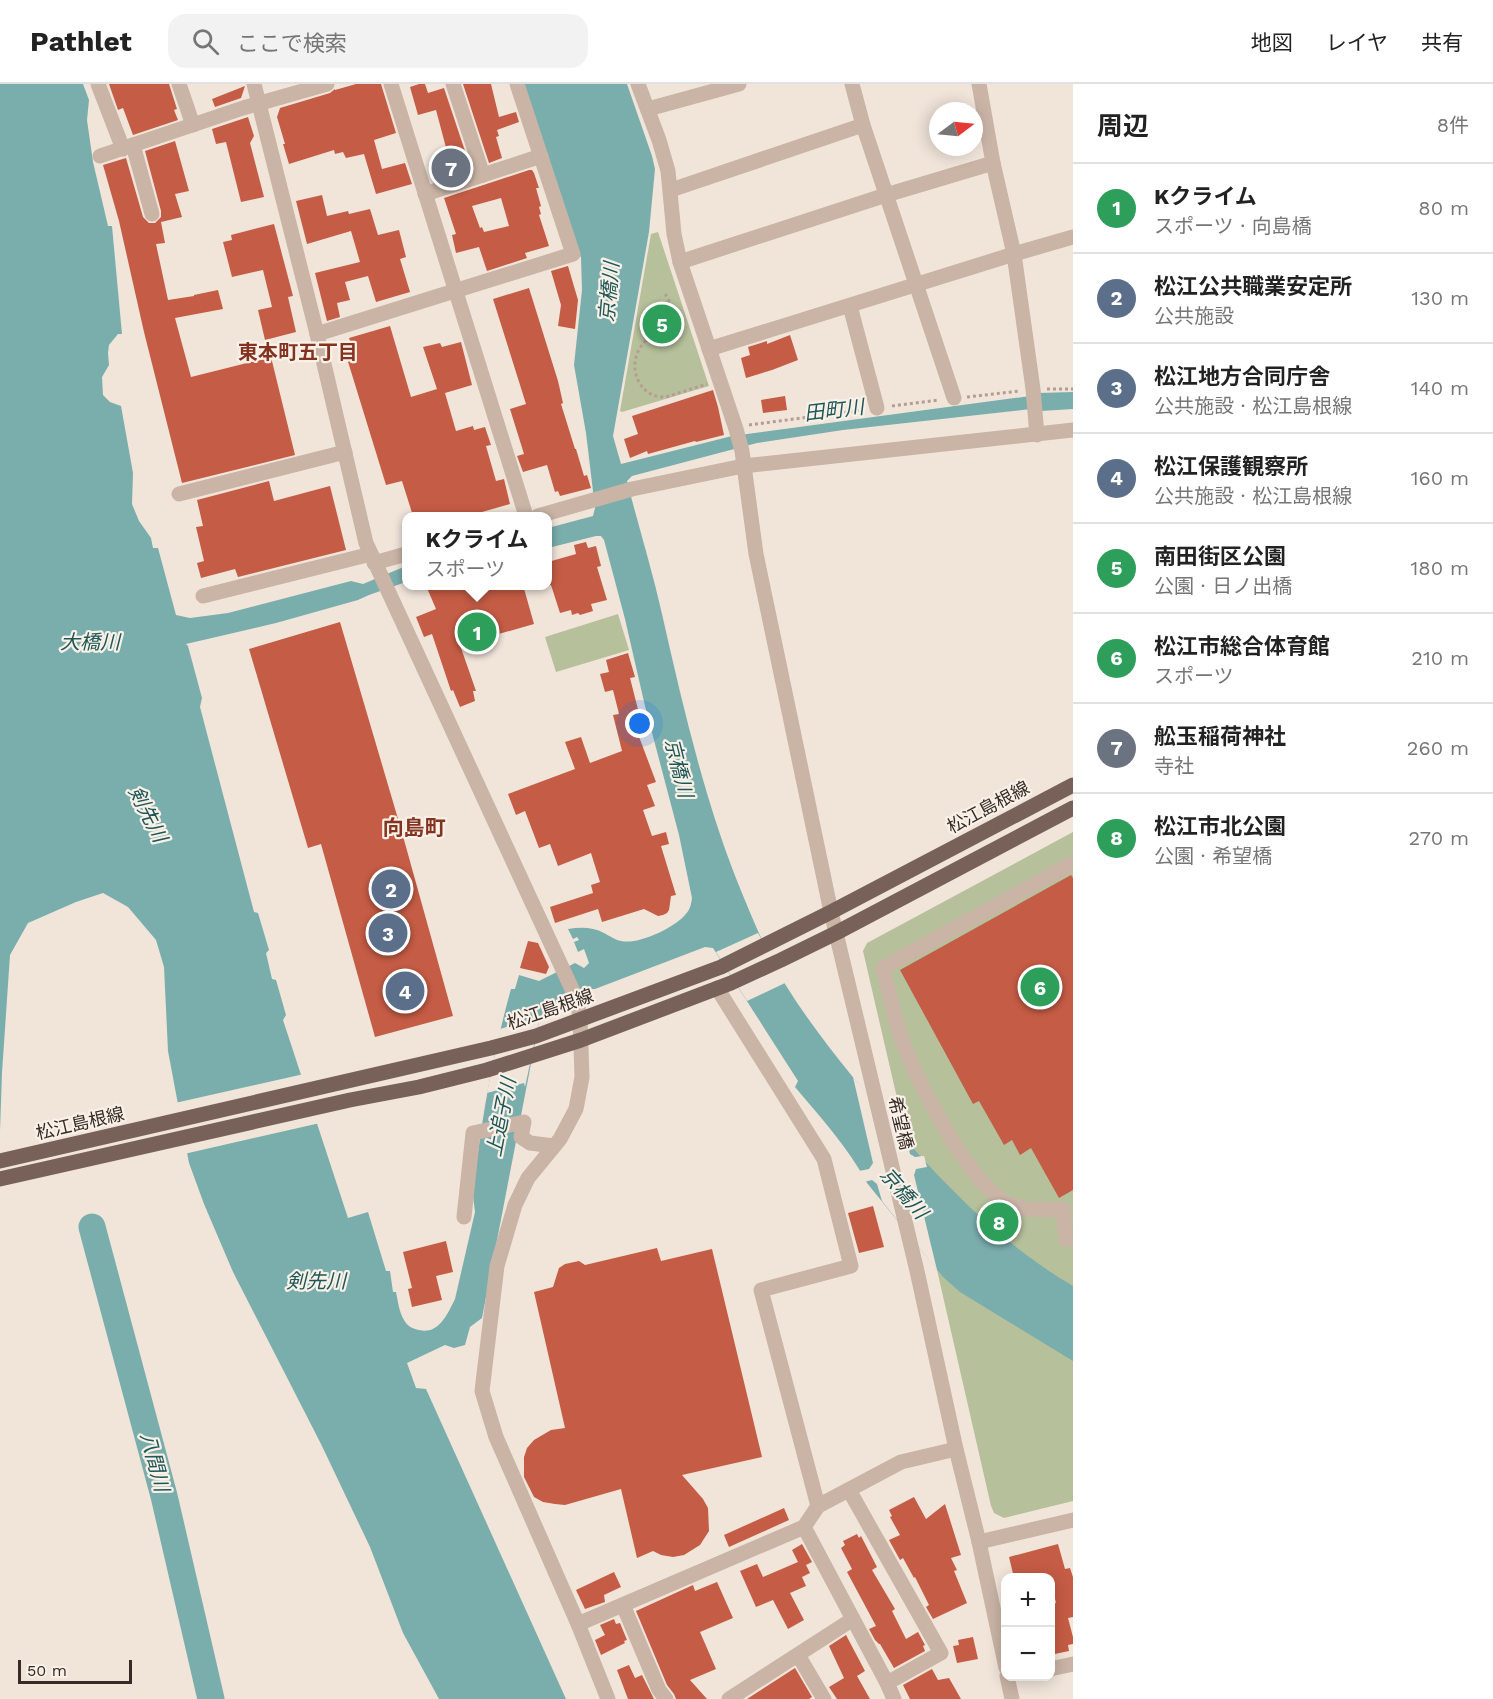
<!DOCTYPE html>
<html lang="ja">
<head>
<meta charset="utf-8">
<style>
  body { margin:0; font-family:"Work Sans","Noto Sans JP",sans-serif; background:#f2f2f2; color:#222 }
  .controls { position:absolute; right:18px; bottom:18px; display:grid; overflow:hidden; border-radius:12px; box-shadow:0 3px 15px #0003 }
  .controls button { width:54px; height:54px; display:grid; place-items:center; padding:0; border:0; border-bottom:2px solid #e0e0e0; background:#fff; color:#222; font:30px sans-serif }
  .compass { position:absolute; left:929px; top:18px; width:54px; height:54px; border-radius:50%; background:#fff; box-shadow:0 3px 15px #0003; rotate:74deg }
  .scale { position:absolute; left:18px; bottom:15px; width:114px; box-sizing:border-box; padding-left:6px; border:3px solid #362b27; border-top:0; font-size:16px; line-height:21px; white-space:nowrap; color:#362b27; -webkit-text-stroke:4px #f9f0e7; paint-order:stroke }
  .you { position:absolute; left:640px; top:640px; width:21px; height:21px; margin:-15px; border:4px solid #fff; border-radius:50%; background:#1a73e8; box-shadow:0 0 0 9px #1a73e833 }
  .badge { display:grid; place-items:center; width:39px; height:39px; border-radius:50%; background:#ea580c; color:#fff; font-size:20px; font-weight:700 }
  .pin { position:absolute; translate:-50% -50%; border:3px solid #fff; box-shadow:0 2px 6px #0006 }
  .popup { position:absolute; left:402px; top:428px; width:150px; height:78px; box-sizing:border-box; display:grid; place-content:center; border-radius:12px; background:#fff; filter:drop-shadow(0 2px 4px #0005); font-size:20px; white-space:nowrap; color:#767676 }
  .popup b { font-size:22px; color:#222 }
  .popup::after { content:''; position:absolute; left:50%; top:100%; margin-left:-12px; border:12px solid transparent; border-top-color:#fff }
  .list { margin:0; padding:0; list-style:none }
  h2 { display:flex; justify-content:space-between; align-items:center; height:78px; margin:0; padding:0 24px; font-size:26px }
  h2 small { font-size:20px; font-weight:400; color:#767676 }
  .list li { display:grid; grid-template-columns:39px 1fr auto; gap:18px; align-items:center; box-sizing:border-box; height:90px; padding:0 24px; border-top:2px solid #e0e0e0 }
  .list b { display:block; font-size:22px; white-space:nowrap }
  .list p { margin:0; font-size:20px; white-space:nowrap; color:#767676 }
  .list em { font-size:20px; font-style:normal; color:#767676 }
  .icon { flex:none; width:33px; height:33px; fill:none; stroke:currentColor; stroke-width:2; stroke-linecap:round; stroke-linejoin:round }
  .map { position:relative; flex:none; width:1073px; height:1615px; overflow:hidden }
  header { display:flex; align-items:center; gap:36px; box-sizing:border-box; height:84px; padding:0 30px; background:#fff; border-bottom:2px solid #e0e0e0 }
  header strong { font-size:28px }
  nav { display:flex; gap:33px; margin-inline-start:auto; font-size:21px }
  .search { width:420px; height:54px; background:#f2f2f2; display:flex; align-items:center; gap:15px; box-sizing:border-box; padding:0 21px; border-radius:18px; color:#767676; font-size:22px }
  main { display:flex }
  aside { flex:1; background:#fff }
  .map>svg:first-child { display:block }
  .green { fill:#b6c09b }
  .water { fill:#7aaead }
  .pier { fill:#f1e5da }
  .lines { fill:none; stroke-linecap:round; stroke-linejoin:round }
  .river { stroke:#7aaead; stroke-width:27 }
  .building { fill:#c55c45; fill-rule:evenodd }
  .path { stroke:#b59e91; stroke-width:3; stroke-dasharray:3 3; stroke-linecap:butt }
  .minor { stroke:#c9b4a6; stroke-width:15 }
  .major { stroke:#786158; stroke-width:15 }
  .labels { text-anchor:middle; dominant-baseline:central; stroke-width:4.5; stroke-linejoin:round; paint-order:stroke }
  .street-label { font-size:18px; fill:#362b27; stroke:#f9f0e7 }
  .water-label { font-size:20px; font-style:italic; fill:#1d5757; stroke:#f9f0e7 }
  .neighbourhood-label { font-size:20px; font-weight:bold; fill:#843321; stroke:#f9f0e7 }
  .quarter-label { font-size:21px; font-weight:bold; fill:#843321; stroke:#f9f0e7 }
</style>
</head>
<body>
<header>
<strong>Pathlet</strong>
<div class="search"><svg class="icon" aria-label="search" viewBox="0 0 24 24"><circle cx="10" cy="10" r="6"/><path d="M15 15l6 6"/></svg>ここで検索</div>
<nav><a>地図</a><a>レイヤ</a><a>共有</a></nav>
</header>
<main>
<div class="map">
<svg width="1073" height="1615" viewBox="0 0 1073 1615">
  <rect width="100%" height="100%" fill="#f1e5da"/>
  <g class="green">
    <polygon points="658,148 709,302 622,328 620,327 651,150"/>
    <polygon points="618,530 629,566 556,588 545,553"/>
    <polygon points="1073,748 1073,1417 1004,1434 994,1429 991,1422 937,1186 927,1083 924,1072 915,1073 910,1070 863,867 867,859"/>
  </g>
  <path class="water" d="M0,0H83L89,16L87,36L93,78L108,142H112L122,250H118L109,261L108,269L109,281L102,293L103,311L110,318L121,322L133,389L132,420L139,437L151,454L153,464H158L176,531L190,534L228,529L351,497L363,500L406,482V498L369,511L358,516L276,539L186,560L188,562L202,614L200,623L254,828L258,829L269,866L266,869L272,895L276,896L286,931L283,936L348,1134L368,1128L386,1187H390L393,1208H396C398,1217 399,1228 404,1236C407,1242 413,1245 419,1246C439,1251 448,1229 455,1215L475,1128L473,1112C480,1042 492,973 511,905H515L519,891L539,897L575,879L584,884L589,879L584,865L578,868L574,858L579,856L577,853L573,855L568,845C581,843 593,843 604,849C610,852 615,856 621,857C638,861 674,844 685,831C690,826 691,821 692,814L679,751L645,622L625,535L604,456L601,452H596L548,464V444L593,432L595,424L586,349L574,281L582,206L581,174L524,0H627L652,72L655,85L649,148L613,352L621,380L732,352L1030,312L1038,309L1073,308V325L1041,327L1031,325L843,346L757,359L632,392L627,397C638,441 652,485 662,530C684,627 706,723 744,814C756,843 769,874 785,900C816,950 855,996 892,1040C945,1102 1003,1161 1073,1202V1277L960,1208L943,1193L867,1099C848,1063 820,1033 795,1003L798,997L713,864L705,863L595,905H586L563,911L561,925L540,933L482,1234L470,1243L465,1261L454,1264L445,1261L407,1279L416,1304L426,1305L566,1615H439L403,1549L370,1463L321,1360L233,1188L204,1120L189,1079L168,967L164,883L156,856L128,823L103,809L76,818L28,839L10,871L2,989L0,1047Z"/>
  <g class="pier">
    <polygon points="758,849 785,899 747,917 716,868"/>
    <polygon points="540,933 525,1003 524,999 487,1009 500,945"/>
    <polygon points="304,990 320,1039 184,1070 175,1019"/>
    <polygon points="853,993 907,1057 910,1070 915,1073 923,1072 924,1073 927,1083 916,1085 914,1091 937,1186 882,1117 877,1100 872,1096 864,1098 859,1091 859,1087 869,1085 873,1079"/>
  </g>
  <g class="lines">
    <polyline class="river" points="92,1143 164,1412 211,1615"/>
  </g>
  <g class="building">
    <polygon points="109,0 169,0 177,25 174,26 178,36 133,51 123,24 118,26"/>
    <polygon points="356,0 381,0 396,49 374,56 382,85 405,79 412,100 376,110 364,70 346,74 343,68 335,70 334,66 289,80 283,60 285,60 277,33 280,24 330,9 335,5 335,6"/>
    <polygon points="419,0 425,0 428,9 444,4 471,85 442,94 435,76 448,71 436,26 418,31 410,3"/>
    <polygon points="463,0 491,0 499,33 516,28 519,38 497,46 499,52 496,53 502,74 489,79"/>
    <polygon points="245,2 241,14 215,23 212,15"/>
    <polygon points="248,33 254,52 250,59 264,113 241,118 226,58 216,60 212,45"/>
    <polygon points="175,57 189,107 175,110 182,133 161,138 165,159 156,160 168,216 194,212 194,211 218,206 223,225 175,234 191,293 271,273 295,371 182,399 144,248 119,137 103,81 126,74 143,133 149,139 155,139 161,133 161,127 145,67"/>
    <path d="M529,86H532L534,89L539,104H536L541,122L539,123L541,130L539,131L549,162L525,169L527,174L487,187L479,163L456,169L452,151L456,150L444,114ZM501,114L509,142L484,148L482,143L480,144L472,122Z"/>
    <polygon points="322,111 327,132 348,127 349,130 370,125 378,151 399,146 406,173 400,175 410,208 376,218 368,192 345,198 350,216 337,219 340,233 327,237 315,189 360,178 351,147 307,160 296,117"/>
    <polygon points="274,140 293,212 288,213 296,248 265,256 258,226 272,223 263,186 232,193 223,158 232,156 231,151"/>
    <polygon points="568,182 578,216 575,245 558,242 561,221 551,187"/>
    <polygon points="529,204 558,297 563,319 561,320 575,365 576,365 584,392 587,391 591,404 560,412 558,407 555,408 547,381 523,388 517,372 524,370 510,325 526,320 493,215"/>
    <polygon points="390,242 411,313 437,305 423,263 440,259 442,263 461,258 472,301 445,309 456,347 473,342 474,346 485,343 491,361 486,362 496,397 504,395 510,420 475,430 476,432 413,432 402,397 386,401 345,268 353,265 349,254"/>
    <polygon points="790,251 798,276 772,286 746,294 741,274 750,271 748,263 767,257 767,260"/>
    <polygon points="713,306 718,323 724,351 696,358 695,357 648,370 647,367 630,374 624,355 638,350 632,332"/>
    <polygon points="785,312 787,326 763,329 761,316"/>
    <polygon points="269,397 274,417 330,402 346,466 238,493 235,485 201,494 197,479 204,477 196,443 203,442 197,416"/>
    <polygon points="586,458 588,464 596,462 601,482 597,483 607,516 591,520 593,527 580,531 578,529 572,531 571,526 560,529 551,501 548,502 548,478 576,470 574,461"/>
    <polygon points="436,501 523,501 534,540 460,561 476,607 473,607 475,617 460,623 453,606 451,607 432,550 424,553 416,533 436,525 427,504"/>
    <polygon points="340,538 401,745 453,932 375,953 321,760 308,764 249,565"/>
    <polygon points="628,569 635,593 630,594 644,649 638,650 656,698 647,701 655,722 643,726 652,752 666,748 669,760 661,762 676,811 671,812 669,826 667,829 663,831 658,832 644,825 602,838 598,825 555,839 550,823 593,809 591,801 600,798 591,769 558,782 550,760 539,764 525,727 516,731 508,710 575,685 565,658 581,653 590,679 622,667 613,631 619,630 613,606 605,608 600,590 609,588 606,576"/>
    <polygon points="1071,791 1073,794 1073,1106 1059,1114 1031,1064 1020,1071 1012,1056 1004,1061 979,1017 973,1020 900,886"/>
    <polygon points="528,857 538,859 549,883 546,890 520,884"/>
    <polygon points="873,1122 884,1163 859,1169 848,1129"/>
    <polygon points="446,1157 453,1188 436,1192 442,1216 412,1223 408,1205 412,1204 403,1168"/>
    <polygon points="657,1164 661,1177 712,1165 762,1373 682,1391 703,1415 708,1424 709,1447 700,1461 684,1471 673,1473 661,1471 653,1467 637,1474 621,1405 565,1421 555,1420 543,1418 534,1413 524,1393 524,1373 527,1364 534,1356 551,1346 565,1344 534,1208 553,1203 559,1184 565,1180 579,1177 585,1181"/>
    <polygon points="914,1413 926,1435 945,1420 961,1471 951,1474 957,1486 954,1487 967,1519 933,1535 926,1523 929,1521 915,1493 914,1494 903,1474 900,1476 889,1456 900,1451 890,1433 892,1432 889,1426"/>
    <polygon points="784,1424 789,1436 729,1463 724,1451"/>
    <polygon points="857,1450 859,1454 861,1452 877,1483 872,1486 895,1525 892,1527 906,1555 918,1548 925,1561 923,1562 925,1567 894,1584 880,1560 879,1560 875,1556 869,1545 876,1542 847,1488 852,1485 841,1464 845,1461 843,1457"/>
    <polygon points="802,1460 812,1478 806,1481 810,1489 802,1493 806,1502 790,1509 804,1536 788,1545 773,1516 756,1523 740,1487 757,1480 763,1493 798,1478 792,1466"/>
    <polygon points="1058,1460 1065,1485 1070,1484 1073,1493 1073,1533 1068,1534 1073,1553 1073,1560 1068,1561 1069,1567 1050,1571 1050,1520 1056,1519 1050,1494 1014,1494 1009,1473"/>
    <polygon points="614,1488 621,1503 604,1511 605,1518 585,1525 576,1506"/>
    <polygon points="717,1498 733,1534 700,1548 716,1585 690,1596 707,1615 676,1615 674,1610 667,1601 636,1527 693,1501 695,1507"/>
    <polygon points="614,1535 616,1540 620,1539 627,1556 624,1557 625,1559 601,1571 595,1556 605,1551 600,1541"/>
    <polygon points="846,1551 865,1587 857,1592 870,1615 837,1615 829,1603 844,1594 829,1562"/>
    <polygon points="973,1553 978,1575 957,1579 953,1562 959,1561 958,1556"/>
    <polygon points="629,1581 635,1594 642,1591 654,1615 628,1615 617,1586"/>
    <polygon points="795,1584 812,1613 809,1615 747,1615"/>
    <polygon points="932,1585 938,1596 949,1594 961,1615 910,1615 903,1601"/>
  </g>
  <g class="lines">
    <g class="path">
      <path d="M665,210C671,218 673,227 670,237C666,247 656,248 648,255C635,265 631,284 639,298C645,309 654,313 666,313L707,300"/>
      <polyline points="1047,305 1073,305"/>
      <polyline points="967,313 1020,307"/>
      <polyline points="892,322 939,316"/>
      <polyline points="749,341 862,326"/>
    </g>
    <g class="minor">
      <polyline points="98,0 123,65"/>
      <polyline points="179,0 193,41"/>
      <polyline points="254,0 317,250 366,459 577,916 580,935 582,993 576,1025 560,1055 528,1094 515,1121 497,1182 482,1307 496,1353 578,1540 608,1615"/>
      <polyline points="391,0 526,432"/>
      <polyline points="453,0 483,91"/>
      <polyline points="638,0 659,56 668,87 674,150 680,178 736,345 742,367 756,470 831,828 917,1187 956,1365 979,1458 1006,1584"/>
      <polyline points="852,0 863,41 954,314"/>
      <polyline points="979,0 993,79 1014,170 1033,305 1037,351"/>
      <polyline points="648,25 739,0"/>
      <polyline points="133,61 152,130"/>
      <polyline points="100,72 243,24 327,0"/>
      <polyline points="671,106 863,41"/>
      <polyline points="425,110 541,72"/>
      <polyline points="680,178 886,111 993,79"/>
      <polyline points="850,222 877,324"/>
      <polyline points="317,250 573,170 517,0"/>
      <polyline points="709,265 1014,170 1073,153"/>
      <polyline points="179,410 345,368"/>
      <polyline points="538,432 632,405 743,382 1073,346"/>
      <polyline points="374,479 406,470"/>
      <polyline points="203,512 371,470"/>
      <polyline points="717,904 824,1075 851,1182 761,1206 818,1422"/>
      <polyline points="464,1133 473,1049 524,1038 521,1053 530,1059 554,1062"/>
      <path d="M1066,1156L1063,1125C1045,1126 1026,1127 1009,1120C970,1102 916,996 902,956C894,932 889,908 883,884L1073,779"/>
      <polyline points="849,1406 941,1569 887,1599"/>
      <polyline points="804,1443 887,1599 894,1615"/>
      <polyline points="979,1458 1073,1436"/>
      <polyline points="623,1521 659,1606 666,1615"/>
      <polyline points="578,1540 804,1443 818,1422 901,1378 956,1365"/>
      <polyline points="798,1571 824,1615"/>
      <polyline points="1050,1585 1073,1580"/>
      <polyline points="1007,1592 1012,1615"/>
      <polyline points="729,1615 853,1535"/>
    </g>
    <g class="major">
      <polyline points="0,1077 491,964 536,952 721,883 831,828 1073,701"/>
      <polyline points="0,1095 350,1016 419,1003 487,986 581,956 731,899 781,876 836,849 1073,724"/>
    </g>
  </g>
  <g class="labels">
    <g class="street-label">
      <text transform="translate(988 723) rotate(-28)">松江島根線</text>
      <text transform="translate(550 925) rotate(-19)">松江島根線</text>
      <text transform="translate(80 1039) rotate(-13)">松江島根線</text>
      <text transform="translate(901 1039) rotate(76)">希望橋</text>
    </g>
    <g class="water-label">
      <text transform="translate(609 208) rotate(-85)">京橋川</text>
      <text transform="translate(834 326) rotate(-7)">田町川</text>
      <text x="90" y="558">大橋川</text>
      <text transform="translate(679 684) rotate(76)">京橋川</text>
      <text transform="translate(148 730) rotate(63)">剣先川</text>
      <text transform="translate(501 1033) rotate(-79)">上追子川</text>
      <text transform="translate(904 1109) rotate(49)">京橋川</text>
      <text x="316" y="1197">剣先川</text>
      <text transform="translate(155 1378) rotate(75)">八間川</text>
    </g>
    <g class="neighbourhood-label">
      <text x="298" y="268">東本町五丁目</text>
    </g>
    <g class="quarter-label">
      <text x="414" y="743">向島町</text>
    </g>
  </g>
</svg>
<div class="controls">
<button>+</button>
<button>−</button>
</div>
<svg class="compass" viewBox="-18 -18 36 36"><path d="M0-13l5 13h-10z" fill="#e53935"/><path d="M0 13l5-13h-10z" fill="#767676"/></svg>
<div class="scale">50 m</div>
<div class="you"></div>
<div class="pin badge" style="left:477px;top:548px;background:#2e9e5b">1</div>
<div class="popup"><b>Kクライム</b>スポーツ</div>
<div class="pin badge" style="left:391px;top:805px;background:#5c6f8a">2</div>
<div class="pin badge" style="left:388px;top:849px;background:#5c6f8a">3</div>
<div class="pin badge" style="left:405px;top:907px;background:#5c6f8a">4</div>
<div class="pin badge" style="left:662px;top:240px;background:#2e9e5b">5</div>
<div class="pin badge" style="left:1040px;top:903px;background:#2e9e5b">6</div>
<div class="pin badge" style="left:451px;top:84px;background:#6b7280">7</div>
<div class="pin badge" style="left:999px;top:1138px;background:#2e9e5b">8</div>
</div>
<aside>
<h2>周辺<small>8件</small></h2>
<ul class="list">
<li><span class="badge" style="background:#2e9e5b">1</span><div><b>Kクライム</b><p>スポーツ · 向島橋</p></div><em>80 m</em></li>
<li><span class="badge" style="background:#5c6f8a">2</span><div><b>松江公共職業安定所</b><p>公共施設</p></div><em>130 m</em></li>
<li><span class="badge" style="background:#5c6f8a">3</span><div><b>松江地方合同庁舎</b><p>公共施設 · 松江島根線</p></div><em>140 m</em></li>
<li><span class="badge" style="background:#5c6f8a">4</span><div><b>松江保護観察所</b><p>公共施設 · 松江島根線</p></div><em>160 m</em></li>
<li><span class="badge" style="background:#2e9e5b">5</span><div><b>南田街区公園</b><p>公園 · 日ノ出橋</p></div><em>180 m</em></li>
<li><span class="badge" style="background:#2e9e5b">6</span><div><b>松江市総合体育館</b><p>スポーツ</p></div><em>210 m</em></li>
<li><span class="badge" style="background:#6b7280">7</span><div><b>舩玉稲荷神社</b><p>寺社</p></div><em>260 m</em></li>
<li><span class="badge" style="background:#2e9e5b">8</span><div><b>松江市北公園</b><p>公園 · 希望橋</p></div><em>270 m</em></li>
</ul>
</aside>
</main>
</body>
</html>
